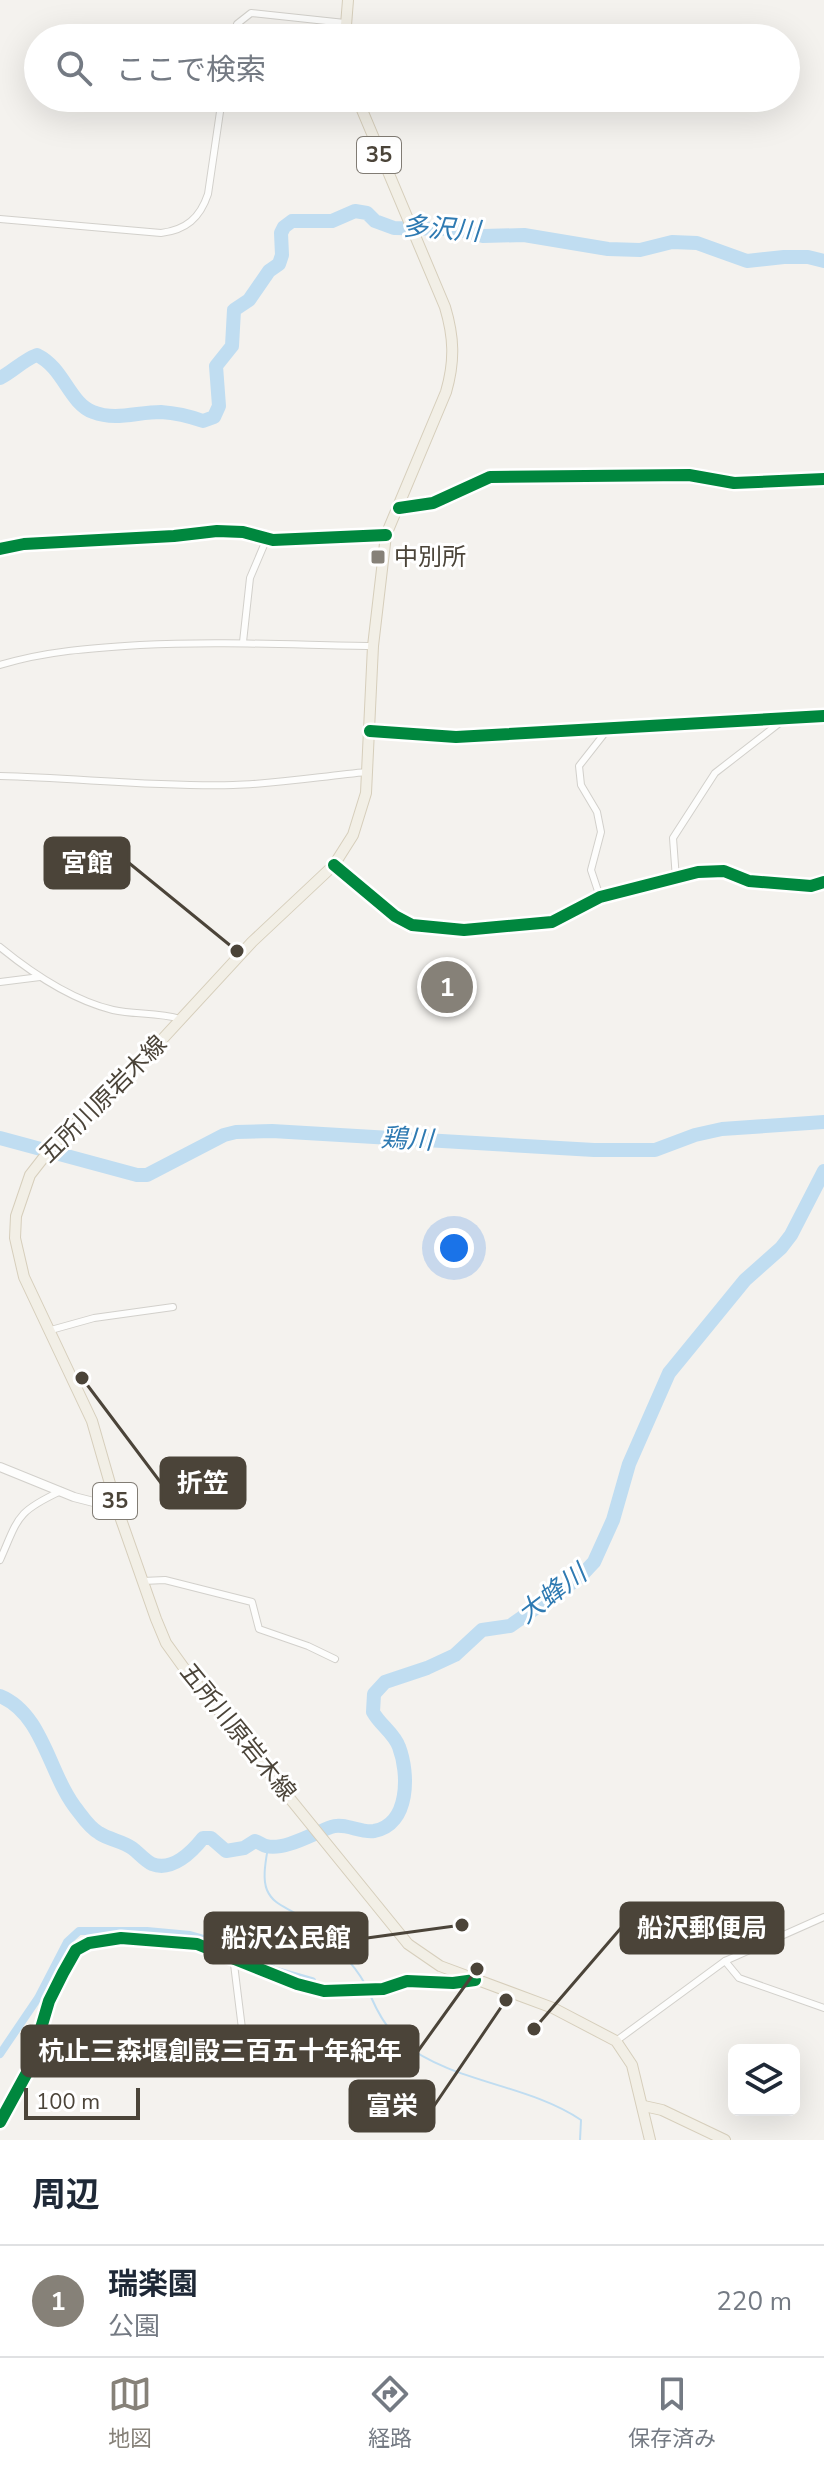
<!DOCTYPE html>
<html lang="ja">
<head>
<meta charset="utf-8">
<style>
  body { margin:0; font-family:"Nunito Sans","Noto Sans JP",sans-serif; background:#f2f2f3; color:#1f2937 }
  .controls { position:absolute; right:24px; bottom:24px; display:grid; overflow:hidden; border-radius:12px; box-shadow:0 8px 32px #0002 }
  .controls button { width:72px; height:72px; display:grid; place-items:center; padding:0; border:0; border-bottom:2px solid #e0e1e3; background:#fff; color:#1f2937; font:40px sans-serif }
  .scale { position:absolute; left:24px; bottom:20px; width:116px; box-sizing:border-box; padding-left:8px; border:4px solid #4b4439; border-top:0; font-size:22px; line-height:28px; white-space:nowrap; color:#4b4439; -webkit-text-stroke:6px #fff; paint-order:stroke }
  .you { position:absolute; left:454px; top:1248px; width:28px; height:28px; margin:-20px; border:6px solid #fff; border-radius:50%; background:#1a73e8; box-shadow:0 0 0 12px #1a73e833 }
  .badge { display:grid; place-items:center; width:52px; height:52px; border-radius:50%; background:#868178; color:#fff; font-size:26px; font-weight:700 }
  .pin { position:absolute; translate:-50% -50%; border:4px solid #fff; box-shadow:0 2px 8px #0006 }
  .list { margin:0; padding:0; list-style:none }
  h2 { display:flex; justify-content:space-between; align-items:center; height:104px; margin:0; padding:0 32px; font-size:34px }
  h2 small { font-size:26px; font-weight:400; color:#747a83 }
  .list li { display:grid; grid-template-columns:52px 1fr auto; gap:24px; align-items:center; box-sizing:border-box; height:112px; padding:0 32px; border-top:2px solid #e0e1e3 }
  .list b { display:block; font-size:30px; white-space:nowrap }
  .list p { margin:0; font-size:26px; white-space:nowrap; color:#747a83 }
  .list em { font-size:26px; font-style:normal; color:#747a83 }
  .icon { flex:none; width:44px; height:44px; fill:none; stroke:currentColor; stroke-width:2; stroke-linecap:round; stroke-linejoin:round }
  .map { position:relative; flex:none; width:824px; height:2140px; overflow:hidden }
  .search { position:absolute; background:#fff; box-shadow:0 8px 32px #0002; left:24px; right:24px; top:24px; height:88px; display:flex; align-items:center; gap:20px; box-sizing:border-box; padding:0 28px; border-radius:44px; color:#747a83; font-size:30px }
  .sheet { height:216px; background:#fff }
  nav { display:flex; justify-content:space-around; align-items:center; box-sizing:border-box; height:112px; border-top:2px solid #e0e1e3; background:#fff; font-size:22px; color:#747a83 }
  nav a { display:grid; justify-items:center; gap:4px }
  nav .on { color:#868178 }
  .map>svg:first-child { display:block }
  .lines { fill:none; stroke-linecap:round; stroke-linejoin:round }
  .stream { stroke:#c0ddf1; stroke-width:2 }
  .canal { stroke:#c0ddf1; stroke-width:8 }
  .river { stroke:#c0ddf1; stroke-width:14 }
  .minor-casing { stroke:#d2d0cb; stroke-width:8 }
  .tertiary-casing { stroke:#d2d0cb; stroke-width:10 }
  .primary-casing { stroke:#d6cebb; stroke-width:12 }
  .minor { stroke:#fdfdfc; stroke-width:6 }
  .tertiary { stroke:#fdfdfc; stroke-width:8 }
  .primary { stroke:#f2efe6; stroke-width:10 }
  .cycleway-casing { stroke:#fff; stroke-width:17 }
  .cycleway { stroke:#00873e; stroke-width:12 }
  .poi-dot { fill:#868178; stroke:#fff; stroke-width:3 }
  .labels { text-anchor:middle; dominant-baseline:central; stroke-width:6; stroke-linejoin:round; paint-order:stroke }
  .shield { fill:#fff; stroke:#817c74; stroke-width:2 }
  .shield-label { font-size:22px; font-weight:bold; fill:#4b4439 }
  .poi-label { font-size:24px; fill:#4b4439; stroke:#fff; text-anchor:start }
  .street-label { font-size:24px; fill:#4b4439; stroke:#fff }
  .water-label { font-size:26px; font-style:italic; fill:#2e7ab2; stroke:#fff }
  .leader { fill:none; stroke:#4b4439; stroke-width:3 }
  .callout-dot { fill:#4b4439; stroke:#fff; stroke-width:3 }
  .callout { fill:#4b4439; stroke:#4b4439; stroke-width:3 }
  .callout-label { font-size:26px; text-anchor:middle; font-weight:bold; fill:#fff }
</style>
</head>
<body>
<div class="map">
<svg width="824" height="2140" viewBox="0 0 824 2140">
  <rect width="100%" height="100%" fill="#f4f2ee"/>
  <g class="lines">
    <g class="stream">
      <path d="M268,1847C266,1860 262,1878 267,1890C274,1906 288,1907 301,1917C323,1934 351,1958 365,1984"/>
      <path d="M371,1997C378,2013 389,2032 403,2043C453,2083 528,2084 581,2120L580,2140"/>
    </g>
    <polyline class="canal" points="0,2054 38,1998 67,1942 79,1931 147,1931 190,1935 239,1949 274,1970 312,1981"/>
    <g class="river">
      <path d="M0,378C14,371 23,360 37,355C64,368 69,403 93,412C116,421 137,412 161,412C176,413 189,416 203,421L214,417L219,406L216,366L232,346L234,310L249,300L269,271L279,264L282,255L281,233L284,227L292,221H332L355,211L367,213L375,221L394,228L456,229L483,236L524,235L608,249L640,250L672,242L697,243L747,261L784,257H808L824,261"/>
      <polyline points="0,1138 137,1175 147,1175 224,1135 236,1132 272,1131 594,1150 655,1150 695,1135 722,1129 824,1122"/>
      <path d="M0,1696C44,1714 49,1776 78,1811C84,1819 90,1828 99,1833C110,1840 122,1841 132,1848C139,1853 144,1860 152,1864C172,1872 192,1852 203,1838H211L226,1851L244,1848L255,1841C259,1842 262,1845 266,1846C284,1851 314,1833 331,1827C344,1822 360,1833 374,1831C410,1825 409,1773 399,1747C394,1733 380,1725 373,1712L374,1694L385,1682L427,1668L455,1655L482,1630L510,1626L580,1577L594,1562L613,1520L629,1464L669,1373L745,1280L781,1248L791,1235L824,1171"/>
    </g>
    <g class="minor-casing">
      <g id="minor">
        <polyline points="233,38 237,24 251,13 345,23"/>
        <path d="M0,219L161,233C186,230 200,218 208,194L222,98"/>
        <polyline points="399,508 433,503 490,477 689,475 734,483 824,479"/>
        <polyline points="0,549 24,544 174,536 217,531 243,532 273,540 386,535"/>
        <polyline points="243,642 250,578 267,538"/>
        <path d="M0,665C46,651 92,648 140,645C218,641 295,645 373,646"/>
        <polyline points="370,731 456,737 824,716"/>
        <path d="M0,776C78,778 155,787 233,785C277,784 323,776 367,772"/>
        <polyline points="334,865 395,916 412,925 464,930 552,922 600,897 698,872 724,871 749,881 811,886 824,882"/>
        <polyline points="676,879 673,838 715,773 786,718"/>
        <polyline points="600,897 591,870 601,832 597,812 581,785 579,766 608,729"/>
        <path d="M0,947C33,974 72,1000 113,1010C135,1015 158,1012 180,1019"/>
        <polyline points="0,982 40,977"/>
        <polyline points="51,1330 94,1318 173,1307"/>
        <path d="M0,1560C19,1517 16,1512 61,1491"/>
        <polyline points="143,1581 165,1580 252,1602 259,1629 308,1646 335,1659"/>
        <polyline points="233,1956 247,2069 403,2056"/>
        <polyline points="725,1961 739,1978 824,2008"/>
        <polyline points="616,2041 725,1961 824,1917"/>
      </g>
    </g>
    <g class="tertiary-casing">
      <g id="tertiary">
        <polyline points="0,1467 74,1497 117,1508"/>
        <polyline points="0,2122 29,2069 49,2001 63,1973 76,1950 89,1943 121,1938 197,1944 297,1984 324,1991 383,1989 407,1981 453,1983 475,1980"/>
      </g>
    </g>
    <g class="primary-casing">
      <g id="primary">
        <polyline points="345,38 348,0"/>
        <path d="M357,98L445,307C454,337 455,361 446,392L386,535L373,646L366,793L353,835L334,865L252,942L157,1045L55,1143L30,1175L16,1216L15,1238L24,1277L92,1421L117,1508L156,1619L166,1643L184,1668L408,1944L440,1966L553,2008L616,2041L632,2065L650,2140"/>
        <polyline points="644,2106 662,2110 725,2140"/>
      </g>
    </g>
    <use href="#minor" class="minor"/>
    <use href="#tertiary" class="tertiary"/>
    <use href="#primary" class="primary"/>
    <g class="cycleway-casing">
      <g id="cycleway">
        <polyline points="399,508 433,503 490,477 689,475 734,483 824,479"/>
        <polyline points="0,549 24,544 174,536 217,531 243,532 273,540 386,535"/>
        <polyline points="370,731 456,737 824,716"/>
        <polyline points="334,865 395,916 412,925 464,930 552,922 600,897 698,872 724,871 749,881 811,886 824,882"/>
        <polyline points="0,2122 29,2069 49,2001 63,1973 76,1950 89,1943 121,1938 197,1944 297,1984 324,1991 383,1989 407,1981 453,1983 475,1980"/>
      </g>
    </g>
    <use href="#cycleway" class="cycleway"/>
  </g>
  <rect class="poi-dot" x="370" y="549" width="16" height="16" rx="4"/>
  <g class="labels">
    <g class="shield">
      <rect x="357" y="137" width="44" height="36" rx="6"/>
      <rect x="93" y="1483" width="44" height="36" rx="6"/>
    </g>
    <g class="shield-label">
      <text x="379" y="155">35</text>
      <text x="115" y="1501">35</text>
    </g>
    <g class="poi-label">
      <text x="394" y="557">中別所</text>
    </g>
    <g class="street-label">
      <text transform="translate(103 1099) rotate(-45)">五所川原岩木線</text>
      <text transform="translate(238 1732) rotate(51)">五所川原岩木線</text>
    </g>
    <g class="water-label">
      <text transform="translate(441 229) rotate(4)">多沢川</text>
      <text transform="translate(407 1139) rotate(3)">鶏川</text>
      <text transform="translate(552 1594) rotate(-37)">大蜂川</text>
    </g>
  </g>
  <path class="leader" d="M237 951L129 863M82 1378L161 1483M534 2029L621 1928M462 1925L367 1938M477 1969L418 2051M506 2000L434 2106"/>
  <g class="callout-dot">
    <circle cx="237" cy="951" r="8"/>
    <circle cx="82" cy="1378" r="8"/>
    <circle cx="534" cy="2029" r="8"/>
    <circle cx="462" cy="1925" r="8"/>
    <circle cx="477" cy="1969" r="8"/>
    <circle cx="506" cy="2000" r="8"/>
  </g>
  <g class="callout">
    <rect x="45" y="838" width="84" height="50" rx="8"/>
    <rect x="161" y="1458" width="84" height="50" rx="8"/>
    <rect x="621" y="1903" width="162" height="50" rx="8"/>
    <rect x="205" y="1913" width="162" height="50" rx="8"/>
    <rect x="22" y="2026" width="396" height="50" rx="8"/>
    <rect x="350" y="2081" width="84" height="50" rx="8"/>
  </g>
  <g class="callout-label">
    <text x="87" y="872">宮館</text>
    <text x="203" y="1492">折笠</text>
    <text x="702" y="1937">船沢郵便局</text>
    <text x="286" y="1947">船沢公民館</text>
    <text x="220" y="2060">杭止三森堰創設三百五十年紀年</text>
    <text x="392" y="2115">富栄</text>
  </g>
</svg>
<div class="controls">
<button><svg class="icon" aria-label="layers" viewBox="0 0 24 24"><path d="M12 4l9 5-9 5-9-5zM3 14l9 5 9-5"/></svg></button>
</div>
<div class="scale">100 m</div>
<div class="you"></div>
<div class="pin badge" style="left:447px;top:987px">1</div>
<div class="search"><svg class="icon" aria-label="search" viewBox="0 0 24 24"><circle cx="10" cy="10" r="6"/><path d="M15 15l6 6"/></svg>ここで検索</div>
</div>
<section class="sheet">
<h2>周辺<small></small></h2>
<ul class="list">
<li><span class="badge">1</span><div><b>瑞楽園</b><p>公園</p></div><em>220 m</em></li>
</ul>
</section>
<nav>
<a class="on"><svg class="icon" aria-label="map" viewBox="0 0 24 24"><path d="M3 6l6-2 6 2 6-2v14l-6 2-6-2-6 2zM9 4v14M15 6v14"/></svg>地図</a>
<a><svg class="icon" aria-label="directions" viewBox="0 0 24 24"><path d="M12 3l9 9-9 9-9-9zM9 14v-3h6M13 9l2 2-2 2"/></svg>経路</a>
<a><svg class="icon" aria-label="saved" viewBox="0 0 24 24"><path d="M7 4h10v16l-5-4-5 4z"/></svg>保存済み</a>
</nav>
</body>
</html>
